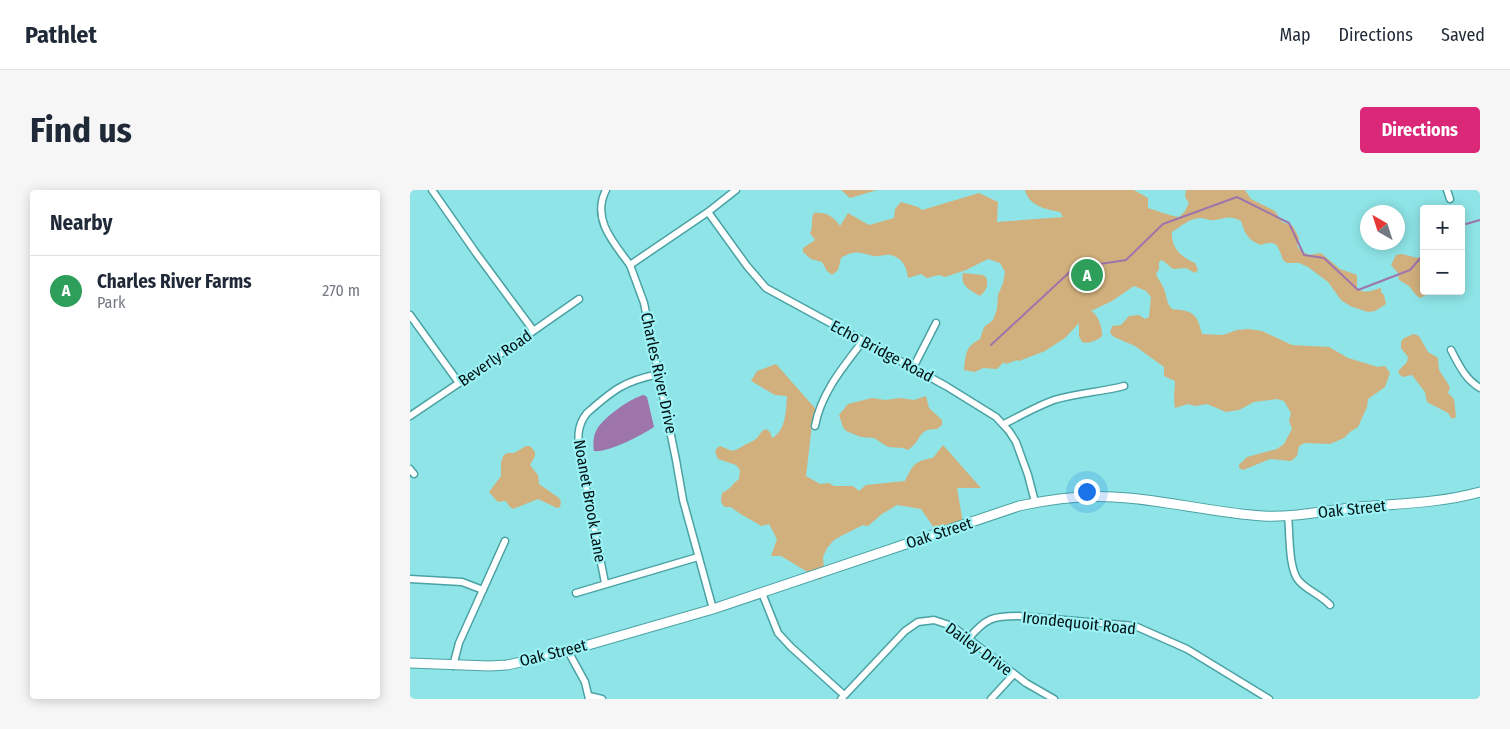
<!DOCTYPE html>
<html lang="en">
<head>
<meta charset="utf-8">
<style>
  body { margin:0; font-family:"Fira Sans Condensed",sans-serif; background:#f6f6f7; color:#1f2937 }
  .controls { position:absolute; right:15px; top:15px; display:grid; overflow:hidden; border-radius:5px; box-shadow:0 2px 12px #0003 }
  .controls button { width:45px; height:45px; display:grid; place-items:center; padding:0; border:0; border-bottom:1px solid #e0e1e3; background:#fff; color:#1f2937; font:25px sans-serif }
  .compass { position:absolute; left:950px; top:15px; width:45px; height:45px; border-radius:50%; background:#fff; box-shadow:0 2px 12px #0003; rotate:321deg }
  .you { position:absolute; left:676px; top:301px; width:18px; height:18px; margin:-12px; border:4px solid #fff; border-radius:50%; background:#1a73e8; box-shadow:0 0 0 8px #1a73e833 }
  .badge { display:grid; place-items:center; width:32px; height:32px; border-radius:50%; background:#db2777; color:#fff; font-size:16px; font-weight:700 }
  .pin { position:absolute; translate:-50% -50%; border:2px solid #fff; box-shadow:0 1px 5px #0006 }
  .list { margin:0; padding:0; list-style:none }
  h2 { display:flex; justify-content:space-between; align-items:center; height:65px; margin:0; padding:0 20px; font-size:21px }
  h2 small { font-size:16px; font-weight:400; color:#747a83 }
  .list li { display:grid; grid-template-columns:32px 1fr auto; gap:15px; align-items:center; box-sizing:border-box; height:70px; padding:0 20px; border-top:1px solid #e0e1e3 }
  .list b { display:block; font-size:19px; white-space:nowrap }
  .list p { margin:0; font-size:16px; white-space:nowrap; color:#747a83 }
  .list em { font-size:16px; font-style:normal; color:#747a83 }
  .map { position:relative; flex:none; width:1070px; height:509px; overflow:hidden; border-radius:5px }
  header { display:flex; align-items:center; gap:30px; box-sizing:border-box; height:70px; padding:0 25px; background:#fff; border-bottom:1px solid #e0e1e3 }
  header strong { font-size:24px }
  nav { display:flex; gap:28px; margin-inline-start:auto; font-size:18px }
  .intro { display:flex; align-items:center; justify-content:space-between; box-sizing:border-box; height:120px; padding:0 30px }
  h1 { margin:0; font-size:35px }
  .button { padding:12px 22px; border-radius:5px; background:#db2777; color:#fff; font-size:18px; font-weight:700 }
  main { display:flex; gap:30px; padding:0 30px }
  aside { flex:1; background:#fff; border-radius:5px; box-shadow:0 2px 12px #0003 }
  .map>svg:first-child { display:block }
  .green { fill:#d2b07d }
  .water { fill:#9e75ab }
  .lines { fill:none; stroke-linecap:round; stroke-linejoin:round }
  .stream { stroke:#9e75ab; stroke-width:2 }
  .street-casing { stroke:#4ba2a4; stroke-width:9 }
  .secondary-casing { stroke:#4ba2a4; stroke-width:11 }
  .street { stroke:#fff; stroke-width:6 }
  .secondary { stroke:#fff; stroke-width:9 }
  .labels { text-anchor:middle; dominant-baseline:central; stroke-width:4.5; stroke-linejoin:round; paint-order:stroke }
  .street-label { font-size:16px; fill:#001011; stroke:#9bf1f4 }
</style>
</head>
<body>
<header>
<strong>Pathlet</strong>
<nav><a>Map</a><a>Directions</a><a>Saved</a></nav>
</header>
<div class="intro"><h1>Find us</h1><a class="button">Directions</a></div>
<main>
<aside>
<h2>Nearby<small></small></h2>
<ul class="list">
<li><span class="badge" style="background:#2e9e5b">A</span><div><b>Charles River Farms</b><p>Park</p></div><em>270 m</em></li>
</ul>
</aside>
<div class="map">
<svg width="1070" height="509" viewBox="0 0 1070 509">
  <rect width="100%" height="100%" fill="#8ee4e6"/>
  <g class="green">
    <polygon points="431,0 467,0 440,8"/>
    <path d="M615,0H724L738,8V18C749,21 757,25 769,27L775,21L779,13L775,7L776,0H835L841,9L865,21L872,32L883,36L889,48L887,56L891,61L899,65L911,63L930,79L947,85V98C954,105 963,100 971,98V102L974,105L976,114L965,121L958,122L940,116L931,110L918,92L898,77L889,73H877L873,70C868,56 867,49 851,55C838,50 835,44 831,31C819,25 817,28 805,30C799,31 795,28 790,28C780,28 770,37 762,42C761,58 771,67 785,73L788,80L785,83L776,78L763,79L752,70L749,72V79L746,84C748,90 752,93 754,99C757,106 756,113 762,119C783,121 787,123 792,144L813,145L827,140L838,139L852,141L882,155L919,157L938,168L968,177L975,176L980,183L975,197L958,209L957,217L948,237L940,242L934,248L920,254L895,253L889,256L887,266L881,271L860,269L833,280L829,278V275L837,267L867,259L874,254L882,239L879,231L881,223L874,211L867,209L844,212L829,220L816,222L797,214L785,216L778,214L765,218C763,208 765,200 765,191L754,186V177L725,156L704,147L700,143L702,136L711,135L719,126L729,125L735,129L739,127L741,107L736,101L724,96L702,111L681,121C688,124 693,139 692,146C687,151 678,154 672,152L669,146V133L655,148L635,161L609,171L607,170L596,174L594,172L587,179L573,178L565,182L554,180C556,164 555,157 570,149L574,137L583,130L587,119L588,105L593,93L595,82L590,73L578,69L556,80L535,87L529,85L517,88L511,84L498,88C497,77 492,67 480,65C475,64 470,67 464,66C451,63 444,59 431,68L428,80L422,85L417,81L412,72L401,69L393,62V58L405,50L400,43C404,36 400,29 404,23C416,22 423,26 430,36L438,23L459,35L484,28L485,19L491,12L508,17L512,20L569,3L588,12L587,32L653,27L650,22C635,19 619,16 615,0Z"/>
    <polygon points="992,64 1007,68 1014,65 1014,101 1025,101 1010,108 1006,105 999,96 989,90 988,83 981,75 986,65"/>
    <path d="M553,83L573,85L576,87C579,95 576,101 570,106C560,100 550,96 553,83Z"/>
    <polygon points="1004,144 1009,146 1018,162 1028,168 1029,180 1040,197 1038,203 1044,209 1046,227 1042,229 1038,223 1017,212 1015,202 1002,185 993,187 990,185 988,181 997,172 998,167 991,158 991,152 994,148"/>
    <path d="M366,174L411,225L402,235L396,286L410,294L419,293L424,296H443L449,301L456,295L495,291C503,275 504,271 523,268L533,255L571,298H547L554,339L531,348L511,319L487,315L472,324L458,336L453,335L433,345L424,350L417,358L413,367L414,379L411,390L371,366H361L367,349L359,334L351,336C341,329 330,325 321,317H315C310,313 311,310 312,303C322,298 321,295 329,289L330,280L326,275L308,269L305,262L307,258L310,256C322,261 322,263 333,256C337,253 343,252 347,248C351,243 351,241 356,239L360,242L362,248C376,241 376,220 377,206L365,205L341,191L347,181Z"/>
    <path d="M516,206L519,218L532,230V235L527,239C506,239 513,250 498,260L493,258L478,257L464,248L451,247L436,241L433,237L429,225L438,214L462,208L475,210L490,208L504,210Z"/>
    <polygon points="116,256 120,256 125,262 125,266 120,275 128,285 129,294 149,308 151,312 150,317 147,318 128,309 103,319 99,316 96,311 88,312 79,302 91,286 91,273 93,266 97,263 104,263"/>
  </g>
  <path class="water" d="M234,205L237,207L244,237C232,245 198,263 184,261C183,255 183,247 186,241C191,229 222,207 234,205Z"/>
  <g class="lines">
    <g class="stream">
      <polyline points="1056,34 1070,30"/>
      <polyline points="581,155 664,78 716,70 753,34 827,7 879,33 894,65 914,68 948,100 1000,80 1014,64"/>
    </g>
    <g class="street-casing">
      <g id="street">
        <polyline points="22,0 66,63 123,140"/>
        <path d="M196,0C181,29 204,53 220,75"/>
        <polyline points="1037,0 1040,9"/>
        <polyline points="298,22 337,76 356,98 536,196 586,227 599,241 606,252 618,285 625,312"/>
        <polyline points="0,125 49,193"/>
        <path d="M1041,160C1049,175 1055,189 1070,198"/>
        <polyline points="503,178 526,133"/>
        <polyline points="0,226 49,193 169,109"/>
        <path d="M594,234C610,226 627,216 644,210C667,203 691,202 714,196"/>
        <path d="M405,236C411,203 433,177 453,151"/>
        <polyline points="0,279 4,284"/>
        <path d="M878,326C880,342 878,379 889,391C898,401 911,405 920,415"/>
        <polyline points="0,389 52,392 73,400"/>
        <path d="M195,393L170,266C168,250 166,236 177,223C203,200 214,191 249,184"/>
        <polyline points="166,403 288,367"/>
        <polyline points="352,403 368,443 381,457 434,505"/>
        <polyline points="303,419 273,310 266,270 234,113 220,75 298,22 326,0"/>
        <path d="M559,448C576,428 583,426 608,426L725,436L777,459L859,509"/>
        <polyline points="158,461 175,492 179,509"/>
        <polyline points="43,476 49,453 95,351"/>
        <polyline points="179,506 192,509"/>
        <polyline points="431,509 495,441 508,432 524,430 542,436 616,493 644,509"/>
        <polyline points="581,509 604,484"/>
      </g>
    </g>
    <g class="secondary-casing">
      <path id="secondary" d="M0,473L79,476L97,475L147,464L303,419L609,316C644,308 682,304 718,308C763,312 807,323 853,326C889,328 925,318 962,316C1000,313 1033,312 1070,302"/>
    </g>
    <use href="#street" class="street"/>
    <use href="#secondary" class="secondary"/>
  </g>
  <g class="labels">
    <g class="street-label">
      <text transform="translate(472 161) rotate(28)">Echo Bridge Road</text>
      <text transform="translate(85 168) rotate(-35)">Beverly Road</text>
      <text transform="translate(249 183) rotate(78)">Charles River Drive</text>
      <text transform="translate(180 311) rotate(80)">Noanet Brook Lane</text>
      <text transform="translate(942 319) rotate(-6)">Oak Street</text>
      <text transform="translate(529 343) rotate(-18)">Oak Street</text>
      <text transform="translate(669 433) rotate(6)">Irondequoit Road</text>
      <text transform="translate(569 459) rotate(36)">Dailey Drive</text>
      <text transform="translate(143 463) rotate(-14)">Oak Street</text>
    </g>
  </g>
</svg>
<div class="controls">
<button>+</button>
<button>−</button>
</div>
<svg class="compass" viewBox="-18 -18 36 36"><path d="M0-13l5 13h-10z" fill="#e53935"/><path d="M0 13l5-13h-10z" fill="#747a83"/></svg>
<div class="you"></div>
<div class="pin badge" style="left:677px;top:85px;background:#2e9e5b">A</div>
</div>
</main>
</body>
</html>
